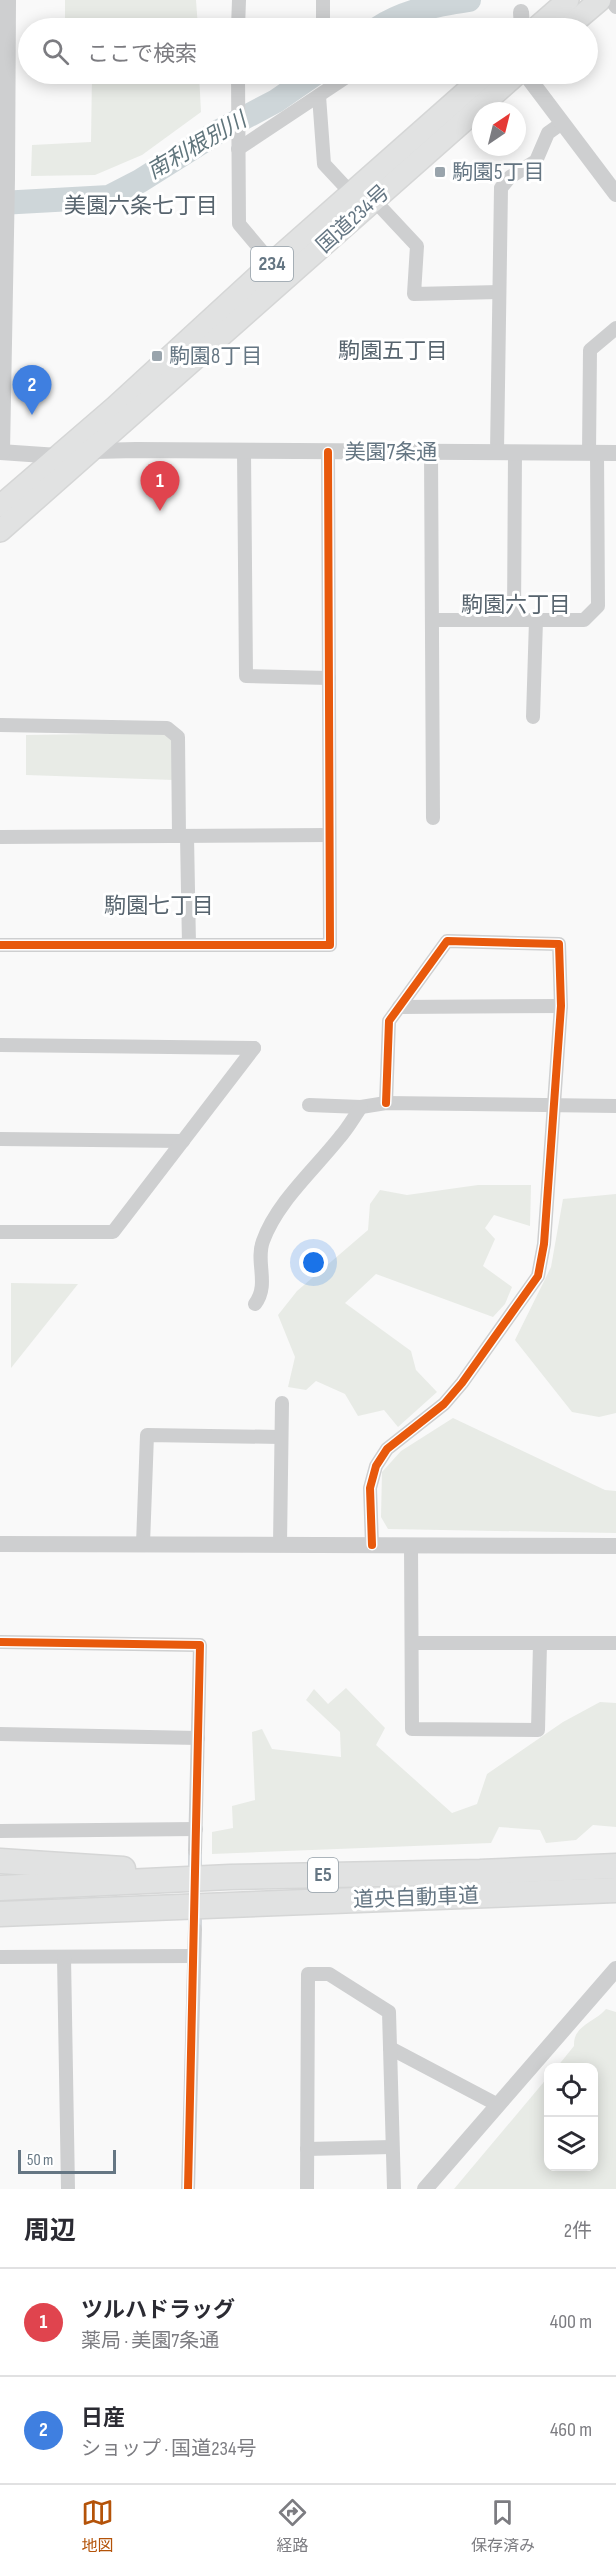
<!DOCTYPE html>
<html lang="ja">
<head>
<meta charset="utf-8">
<style>
  body { margin:0; font-family:"Sofia Sans Condensed","Noto Sans JP",sans-serif; background:#f7f7f7; color:#2b2b33 }
  .controls { position:absolute; right:18px; bottom:18px; display:grid; overflow:hidden; border-radius:12px; box-shadow:0 3px 15px #0003 }
  .controls button { width:54px; height:54px; display:grid; place-items:center; padding:0; border:0; border-bottom:2px solid #e1e1e2; background:#fff; color:#2b2b33; font:30px sans-serif }
  .compass { position:absolute; left:472px; top:102px; width:54px; height:54px; border-radius:50%; background:#fff; box-shadow:0 3px 15px #0003; rotate:35deg }
  .scale { position:absolute; left:18px; bottom:15px; width:98px; box-sizing:border-box; padding-left:6px; border:3px solid #657683; border-top:0; font-size:16px; line-height:21px; white-space:nowrap; color:#657683; -webkit-text-stroke:4px #fff; paint-order:stroke }
  .you { position:absolute; left:314px; top:1263px; width:21px; height:21px; margin:-15px; border:4px solid #fff; border-radius:50%; background:#1a73e8; box-shadow:0 0 0 9px #1a73e833 }
  .badge { display:grid; place-items:center; width:39px; height:39px; border-radius:50%; background:#b45309; color:#fff; font-size:20px; font-weight:700 }
  .pin { position:absolute; translate:-50% -50px; filter:drop-shadow(0 2px 3px #0008) }
  .pin::after { content:''; position:absolute; top:32px; width:21px; height:18px; background:inherit; clip-path:polygon(0 0,100% 0,50% 100%) }
  .list { margin:0; padding:0; list-style:none }
  h2 { display:flex; justify-content:space-between; align-items:center; height:78px; margin:0; padding:0 24px; font-size:26px }
  h2 small { font-size:20px; font-weight:400; color:#7c7c81 }
  .list li { display:grid; grid-template-columns:39px 1fr auto; gap:18px; align-items:center; box-sizing:border-box; height:108px; padding:0 24px; border-top:2px solid #e1e1e2 }
  .list b { display:block; font-size:22px; white-space:nowrap }
  .list p { margin:0; font-size:20px; white-space:nowrap; color:#7c7c81 }
  .list em { font-size:20px; font-style:normal; color:#7c7c81 }
  .icon { flex:none; width:33px; height:33px; fill:none; stroke:currentColor; stroke-width:2; stroke-linecap:round; stroke-linejoin:round }
  .map { position:relative; flex:none; width:616px; height:2189px; overflow:hidden }
  .search { position:absolute; background:#fff; box-shadow:0 3px 15px #0003; left:18px; right:18px; top:18px; height:66px; display:flex; align-items:center; gap:15px; box-sizing:border-box; padding:0 21px; border-radius:33px; color:#7c7c81; font-size:22px }
  .sheet { height:294px; background:#fff }
  nav { display:flex; justify-content:space-around; align-items:center; box-sizing:border-box; height:84px; border-top:2px solid #e1e1e2; background:#fff; font-size:16px; color:#7c7c81 }
  nav a { display:grid; justify-items:center; gap:3px }
  nav .on { color:#b45309 }
  .map>svg:first-child { display:block }
  .green { fill:#e8ebe6 }
  .lines { fill:none; stroke-linecap:round; stroke-linejoin:round }
  .river { stroke:#ced6d9; stroke-width:24 }
  .minor-tunnel { stroke:#d4d8dc; stroke-width:14; stroke-dasharray:14 7; stroke-linecap:butt }
  .trunk-casing { stroke:#d5d6d6; stroke-width:24 }
  .motorway-casing { stroke:#d5d6d6; stroke-width:27 }
  .minor { stroke:#cecfd0; stroke-width:14 }
  .tertiary { stroke:#cecfd0; stroke-width:16 }
  .trunk { stroke:#e1e2e2; stroke-width:21 }
  .motorway { stroke:#e1e2e2; stroke-width:24 }
  .cycleway-casing { stroke:#fff; stroke-width:11 }
  .cycleway { stroke:#e8590c; stroke-width:8 }
  .poi-dot { fill:#99a4ac; stroke:#fff; stroke-width:2 }
  .labels { text-anchor:middle; dominant-baseline:central; stroke-width:6; stroke-linejoin:round; paint-order:stroke }
  .shield { fill:#fff; stroke:#939fa8; stroke-width:1.5 }
  .shield-label { font-size:20px; font-weight:bold; fill:#657683 }
  .poi-label { font-size:21px; fill:#657683; stroke:#fff; text-anchor:start }
  .street-label { font-size:21px; fill:#657683; stroke:#fff }
  .water-label { font-size:22px; font-style:italic; fill:#60757c; stroke:#fff }
  .neighbourhood-label { font-size:22px; fill:#57646e; stroke:#fff }
</style>
</head>
<body>
<div class="map">
<svg width="616" height="2189" viewBox="0 0 616 2189">
  <rect width="100%" height="100%" fill="#f9f9f9"/>
  <g class="green">
    <polygon points="65,0 196,0 198,28 65,28"/>
    <polygon points="92,74 199,74 201,112 142,155 95,175 31,176 32,145 91,142"/>
    <polygon points="162,733 173,740 174,780 26,775 26,735"/>
    <polygon points="478,1185 531,1185 530,1226 494,1215 485,1228 495,1239 483,1266 512,1287 505,1304 493,1317 376,1274 345,1303 411,1351 416,1370 437,1392 398,1427 384,1410 358,1416 345,1394 316,1381 306,1390 288,1387 295,1357 278,1315 297,1291 368,1230 370,1204 380,1190 407,1195"/>
    <polygon points="616,1194 616,1413 599,1417 572,1412 515,1340 551,1267 563,1199"/>
    <polygon points="11,1283 78,1284 11,1368"/>
    <polygon points="453,1418 605,1490 616,1491 616,1533 388,1529 381,1517 382,1472 401,1451"/>
    <polygon points="346,1688 385,1728 376,1745 452,1813 477,1804 487,1774 563,1722 600,1702 616,1703 616,1827 593,1825 576,1840 546,1843 540,1830 499,1827 491,1843 212,1854 212,1832 233,1828 232,1806 255,1800 252,1732 262,1729 272,1749 341,1757 340,1732 306,1700 314,1689 328,1704"/>
    <path d="M606,2009L616,2012V2189H454L548,2077V2166H594V2068L557,2067L574,2046C573,2025 594,2023 606,2009Z"/>
  </g>
  <g class="lines">
    <g class="river">
      <path d="M378,28C406,10 437,5 469,0"/>
      <polyline points="0,203 109,197 140,181 221,130 276,101 315,74"/>
    </g>
    <polyline class="minor-tunnel" points="195,1929 195,1851"/>
    <g class="trunk-casing">
      <g id="trunk">
        <polyline points="536,28 568,0"/>
        <polyline points="567,28 600,0"/>
        <polyline points="0,506 115,407 272,263 486,74"/>
        <polyline points="0,531 517,74"/>
      </g>
    </g>
    <g class="motorway-casing">
      <g id="motorway">
        <polyline points="0,1861 123,1869"/>
        <polyline points="0,1888 230,1877 480,1872 616,1866"/>
        <polyline points="0,1914 616,1890"/>
      </g>
    </g>
    <g class="minor">
      <polyline points="611,0 616,7"/>
      <polyline points="323,23 323,0"/>
      <polyline points="238,28 239,0"/>
      <polyline points="238,74 239,224 276,268"/>
      <polyline points="319,96 324,164 351,193 374,200 417,246 414,294 499,292"/>
      <polyline points="238,149 351,74"/>
      <polyline points="244,452 246,676 329,678"/>
      <polyline points="431,452 433,818"/>
      <polyline points="497,452 501,188 510,177 536,161 548,133 562,123"/>
      <polyline points="589,453 590,350 616,328"/>
      <polyline points="433,620 584,620 598,606 597,453"/>
      <polyline points="514,620 515,452"/>
      <polyline points="533,717 536,620"/>
      <polyline points="0,725 167,728 178,737 179,836"/>
      <polyline points="187,836 189,945"/>
      <polyline points="0,837 329,835"/>
      <polyline points="0,945 330,945 328,452"/>
      <polyline points="399,1007 561,1006"/>
      <polyline points="0,1045 254,1048"/>
      <polyline points="309,1105 361,1107 386,1103 616,1106"/>
      <polyline points="0,1139 183,1141"/>
      <polyline points="0,1232 113,1232 254,1048"/>
      <path d="M255,1304C270,1284 255,1262 263,1241C277,1202 314,1170 340,1137C348,1128 354,1117 361,1107"/>
      <polyline points="143,1544 147,1435 280,1437"/>
      <polyline points="280,1544 282,1403"/>
      <polyline points="372,1545 370,1488 376,1466 387,1449 444,1404 462,1383 538,1276 544,1244 561,1006 559,944 447,941 389,1021 386,1103"/>
      <polyline points="411,1545 412,1729 538,1730 540,1643"/>
      <polyline points="0,1642 200,1645 195,1851"/>
      <polyline points="413,1643 616,1643"/>
      <polyline points="0,1734 198,1738"/>
      <polyline points="0,1831 196,1829"/>
      <polyline points="0,1957 193,1956"/>
      <polyline points="64,1957 68,2189"/>
      <polyline points="390,2048 498,2105"/>
      <polyline points="307,2149 392,2147"/>
      <polyline points="188,2189 195,1929"/>
      <polyline points="307,2189 308,1974 329,1974 389,2012 394,2189"/>
    </g>
    <g class="tertiary">
      <polyline points="521,12 522,28"/>
      <polyline points="528,74 530,80 616,194"/>
      <polyline points="0,452 58,456 94,451 136,450 616,453"/>
      <polyline points="2,452 7,179 8,0"/>
      <polyline points="0,1544 616,1546"/>
      <polyline points="425,2189 616,1969"/>
    </g>
    <use href="#trunk" class="trunk"/>
    <use href="#motorway" class="motorway"/>
    <g class="cycleway-casing">
      <g id="cycleway">
        <polyline points="0,945 330,945 328,452"/>
        <polyline points="372,1545 370,1488 376,1466 387,1449 444,1404 462,1383 538,1276 544,1244 561,1006 559,944 447,941 389,1021 386,1103"/>
        <polyline points="0,1642 200,1645 188,2189"/>
      </g>
    </g>
    <use href="#cycleway" class="cycleway"/>
  </g>
  <g class="poi-dot">
    <rect x="434" y="166" width="12" height="12" rx="3"/>
    <rect x="151" y="350" width="12" height="12" rx="3"/>
  </g>
  <g class="labels">
    <g class="shield">
      <rect x="251" y="247" width="42" height="34" rx="4.5"/>
      <rect x="308" y="1858" width="30" height="34" rx="4.5"/>
    </g>
    <g class="shield-label">
      <text x="272" y="264">234</text>
      <text x="323" y="1875">E5</text>
    </g>
    <g class="poi-label">
      <text x="452" y="172">駒園5丁目</text>
      <text x="169" y="356">駒園8丁目</text>
    </g>
    <g class="street-label">
      <text transform="translate(353 219) rotate(-42)">国道234号</text>
      <text x="391" y="452">美園7条通</text>
      <text transform="translate(416 1898) rotate(-2)">道央自動車道</text>
    </g>
    <g class="water-label">
      <text transform="translate(197 146) rotate(-30)">南利根別川</text>
    </g>
    <g class="neighbourhood-label">
      <text x="141" y="206">美園六条七丁目</text>
      <text x="393" y="351">駒園五丁目</text>
      <text x="516" y="605">駒園六丁目</text>
      <text x="159" y="906">駒園七丁目</text>
    </g>
  </g>
</svg>
<div class="controls">
<button><svg class="icon" aria-label="locate" viewBox="0 0 24 24"><circle cx="12" cy="12" r="6"/><path d="M12 2v4M12 18v4M2 12h4M18 12h4"/></svg></button>
<button><svg class="icon" aria-label="layers" viewBox="0 0 24 24"><path d="M12 4l9 5-9 5-9-5zM3 14l9 5 9-5"/></svg></button>
</div>
<svg class="compass" viewBox="-18 -18 36 36"><path d="M0-13l5 13h-10z" fill="#e53935"/><path d="M0 13l5-13h-10z" fill="#7c7c81"/></svg>
<div class="scale">50 m</div>
<div class="you"></div>
<div class="pin badge" style="left:160px;top:511px;background:#e0444e">1</div>
<div class="pin badge" style="left:32px;top:415px;background:#3f7fe0">2</div>
<div class="search"><svg class="icon" aria-label="search" viewBox="0 0 24 24"><circle cx="10" cy="10" r="6"/><path d="M15 15l6 6"/></svg>ここで検索</div>
</div>
<section class="sheet">
<h2>周辺<small>2件</small></h2>
<ul class="list">
<li><span class="badge" style="background:#e0444e">1</span><div><b>ツルハドラッグ</b><p>薬局 · 美園7条通</p></div><em>400 m</em></li>
<li><span class="badge" style="background:#3f7fe0">2</span><div><b>日産</b><p>ショップ · 国道234号</p></div><em>460 m</em></li>
</ul>
</section>
<nav>
<a class="on"><svg class="icon" aria-label="map" viewBox="0 0 24 24"><path d="M3 6l6-2 6 2 6-2v14l-6 2-6-2-6 2zM9 4v14M15 6v14"/></svg>地図</a>
<a><svg class="icon" aria-label="directions" viewBox="0 0 24 24"><path d="M12 3l9 9-9 9-9-9zM9 14v-3h6M13 9l2 2-2 2"/></svg>経路</a>
<a><svg class="icon" aria-label="saved" viewBox="0 0 24 24"><path d="M7 4h10v16l-5-4-5 4z"/></svg>保存済み</a>
</nav>
</body>
</html>
